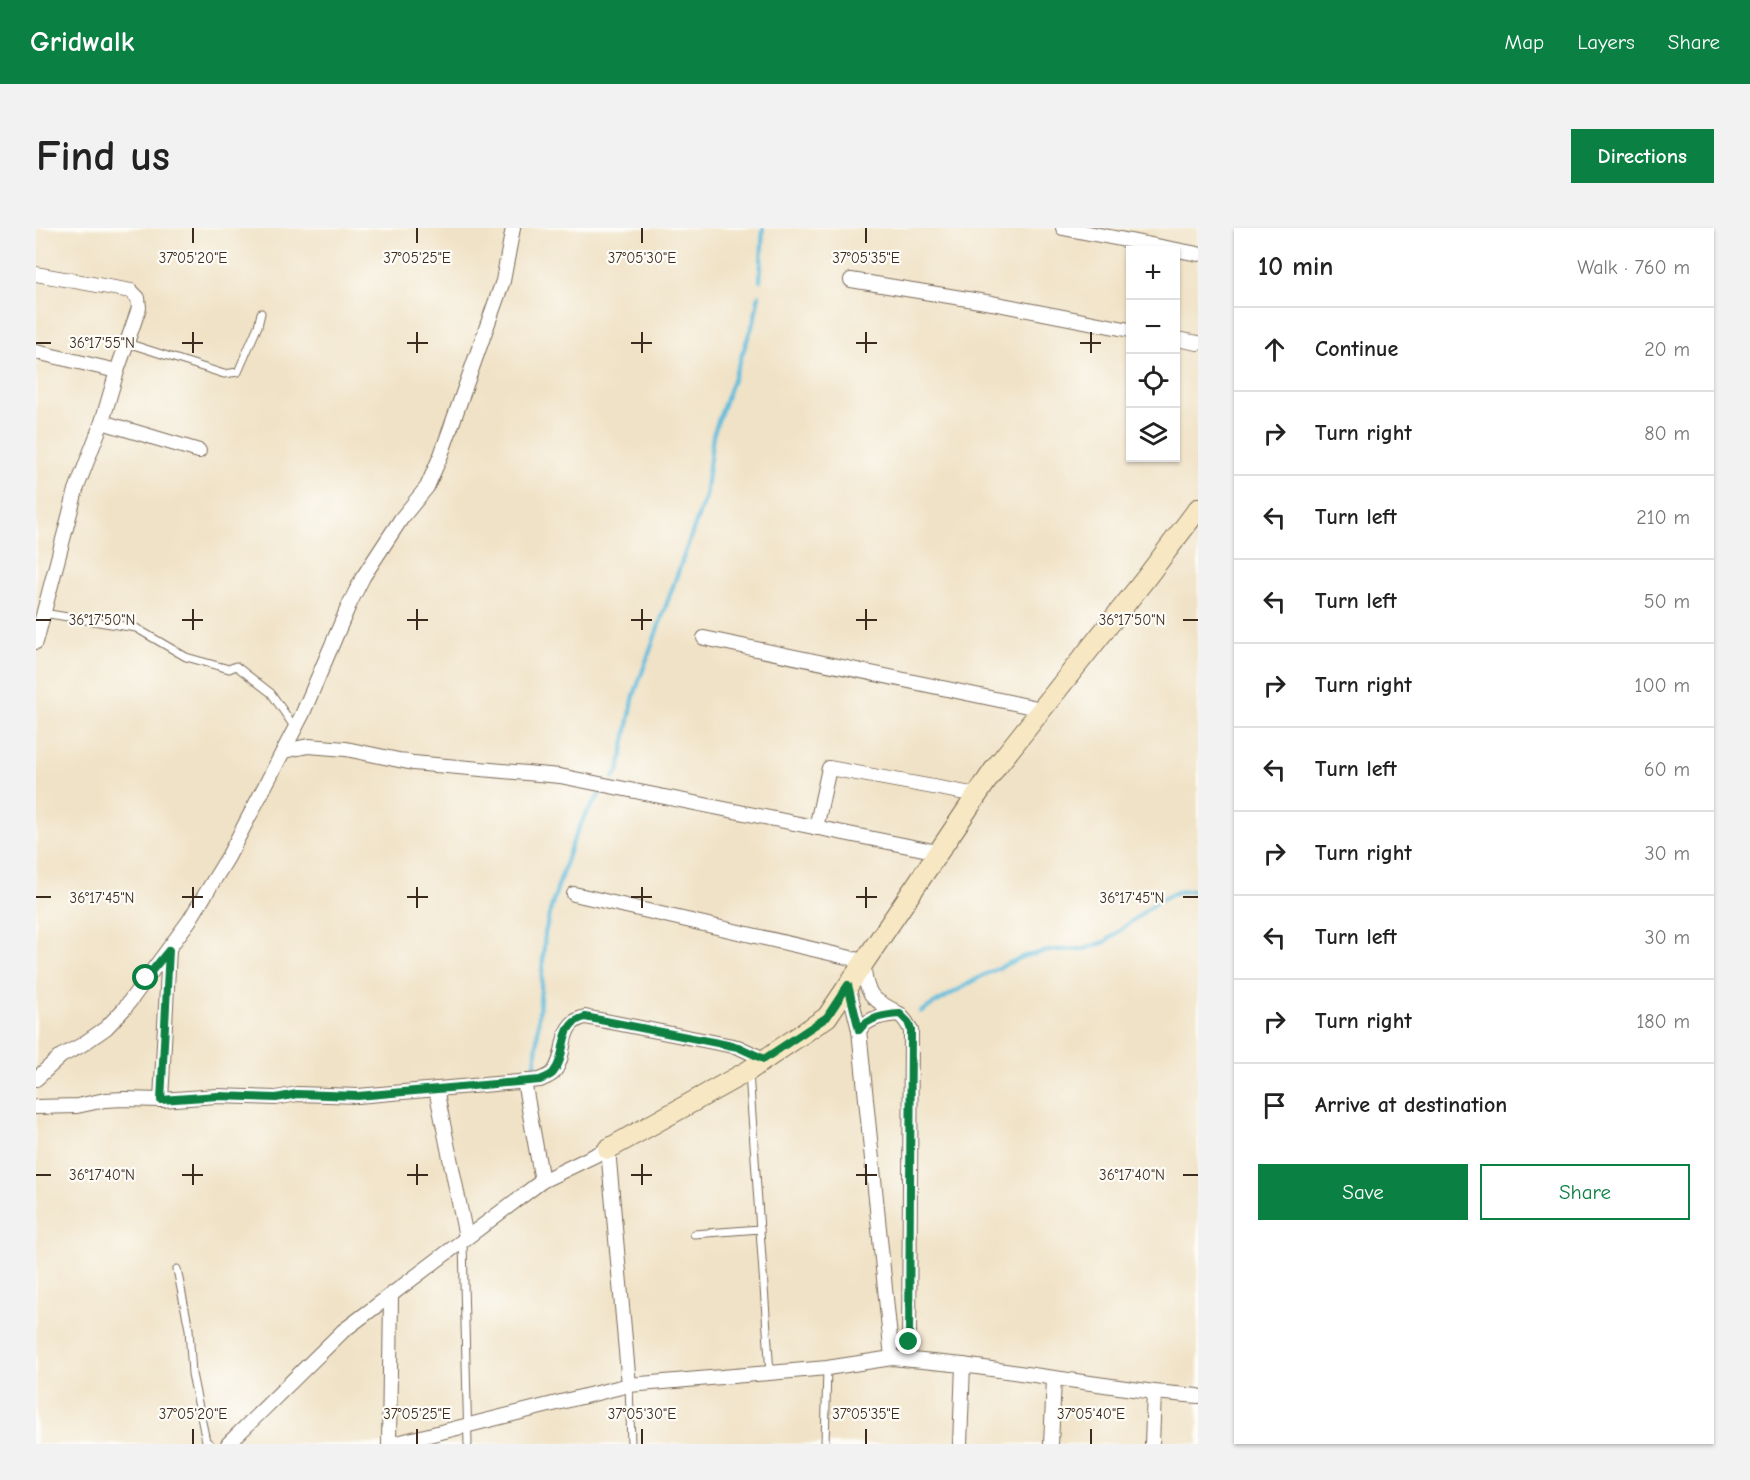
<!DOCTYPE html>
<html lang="en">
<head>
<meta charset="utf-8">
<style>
  body { margin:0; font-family:"Comic Neue",sans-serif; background:#f2f2f2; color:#222 }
  .controls { position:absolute; right:18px; top:18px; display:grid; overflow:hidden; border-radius:0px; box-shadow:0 2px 4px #0004 }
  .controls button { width:54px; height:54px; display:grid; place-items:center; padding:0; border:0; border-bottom:2px solid #e0e0e0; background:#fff; color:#222; font:30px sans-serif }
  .stop { position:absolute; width:18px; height:18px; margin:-14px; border:4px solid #0b8043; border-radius:50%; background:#fff }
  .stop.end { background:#0b8043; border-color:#fff; box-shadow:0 2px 6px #0008 }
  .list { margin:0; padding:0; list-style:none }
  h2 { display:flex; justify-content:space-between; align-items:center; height:78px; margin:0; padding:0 24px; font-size:26px }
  h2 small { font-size:20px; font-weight:400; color:#767676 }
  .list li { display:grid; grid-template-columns:39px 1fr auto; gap:18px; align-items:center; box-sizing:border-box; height:84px; padding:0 24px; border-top:2px solid #e0e0e0 }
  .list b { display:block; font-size:22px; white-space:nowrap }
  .list em { font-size:20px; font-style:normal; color:#767676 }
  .actions { display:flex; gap:12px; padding:18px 24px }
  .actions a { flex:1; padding:14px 0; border:2px solid #0b8043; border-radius:0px; text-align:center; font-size:21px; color:#0b8043 }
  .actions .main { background:#0b8043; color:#fff }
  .icon { flex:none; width:33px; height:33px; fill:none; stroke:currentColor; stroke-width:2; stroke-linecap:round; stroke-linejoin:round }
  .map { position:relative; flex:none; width:1162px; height:1216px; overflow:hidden; border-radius:0px }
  header { display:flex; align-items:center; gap:36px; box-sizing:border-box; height:84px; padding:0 30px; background:#0b8043; color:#fff }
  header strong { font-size:28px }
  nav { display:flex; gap:33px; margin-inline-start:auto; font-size:21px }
  .intro { display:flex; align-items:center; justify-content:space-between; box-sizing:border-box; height:144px; padding:0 36px }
  h1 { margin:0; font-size:42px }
  .button { padding:15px 27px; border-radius:0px; background:#0b8043; color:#fff; font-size:21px; font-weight:700 }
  main { display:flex; gap:36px; padding:0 36px }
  aside { flex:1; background:#fff; border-radius:0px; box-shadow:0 2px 4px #0004 }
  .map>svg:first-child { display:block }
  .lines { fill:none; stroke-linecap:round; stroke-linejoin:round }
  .stream { stroke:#5ebcdc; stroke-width:4 }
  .lane-casing { stroke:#7a6a59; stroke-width:9 }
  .street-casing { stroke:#7a6a59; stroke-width:16 }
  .secondary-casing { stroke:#7a6a59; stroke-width:22 }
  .lane { stroke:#fff; stroke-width:7 }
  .street { stroke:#fff; stroke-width:14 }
  .secondary { stroke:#f7e8c3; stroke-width:20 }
  .route { stroke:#0b8043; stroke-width:8 }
  .ticks { fill:none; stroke:#3b2a1e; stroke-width:2 }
  .ticks-label { font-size:15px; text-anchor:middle; fill:#3b2a1e; stroke:#fdfcf7; stroke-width:4.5; stroke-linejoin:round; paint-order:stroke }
</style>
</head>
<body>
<header>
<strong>Gridwalk</strong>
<nav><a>Map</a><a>Layers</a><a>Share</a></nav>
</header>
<div class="intro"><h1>Find us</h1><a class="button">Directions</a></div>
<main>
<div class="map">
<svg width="1162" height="1216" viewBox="0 0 1162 1216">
  <rect width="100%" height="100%" fill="#fdfcf7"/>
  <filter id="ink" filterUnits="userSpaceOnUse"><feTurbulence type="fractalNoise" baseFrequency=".0167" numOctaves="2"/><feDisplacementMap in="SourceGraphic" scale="12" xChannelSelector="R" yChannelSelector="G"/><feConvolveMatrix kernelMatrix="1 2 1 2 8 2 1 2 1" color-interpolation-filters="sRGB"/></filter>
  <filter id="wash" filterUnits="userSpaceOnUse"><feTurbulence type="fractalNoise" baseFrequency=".008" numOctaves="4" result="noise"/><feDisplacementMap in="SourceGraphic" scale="24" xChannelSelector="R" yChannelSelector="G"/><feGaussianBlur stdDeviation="1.35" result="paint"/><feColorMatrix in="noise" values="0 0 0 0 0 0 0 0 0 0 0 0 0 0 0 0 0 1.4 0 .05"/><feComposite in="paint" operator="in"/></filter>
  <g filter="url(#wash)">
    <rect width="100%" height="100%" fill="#f0e2c6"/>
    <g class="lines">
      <g class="stream">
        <polyline points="724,53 727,0"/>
        <polyline points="577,550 583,542 598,467 669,269 677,207 718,93 723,67"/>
        <polyline points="884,784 946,748 988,728 1018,722 1048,721 1069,714 1122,673 1141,664 1162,662"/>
        <polyline points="499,840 509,705 515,680 535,618 548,589 566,563"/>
      </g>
    </g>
  </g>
  <g filter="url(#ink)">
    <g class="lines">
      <g class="lane-casing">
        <g id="lane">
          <polyline points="91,115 188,146 202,144 222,98 225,85"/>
          <polyline points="7,385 100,400 150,429 193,441 200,438 235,465 259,500"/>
          <polyline points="713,845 734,1145"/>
          <polyline points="658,1006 724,1001"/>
          <polyline points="427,1014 432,1216"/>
          <polyline points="141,1041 153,1101 156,1146 170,1213 174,1216"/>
          <polyline points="593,1157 595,1216"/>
          <polyline points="789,1216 791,1140"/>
        </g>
      </g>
      <g class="street-casing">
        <g id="street">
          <polyline points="1027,0 1162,26"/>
          <polyline points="0,46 95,63 102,70 103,80 81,143"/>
          <polyline points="815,52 956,75 1094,102"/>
          <polyline points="1140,111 1162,115"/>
          <polyline points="0,124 81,143 66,194 40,262 0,414"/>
          <polyline points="66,194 163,223"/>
          <polyline points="668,410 1006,481"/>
          <polyline points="248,523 272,518 310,521 377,535 524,548 902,624"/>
          <polyline points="780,600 793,540 941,567"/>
          <path d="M538,666L828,733C827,789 861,768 875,803L873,1114"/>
          <polyline points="812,757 823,802 856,1130"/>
          <path d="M823,802C833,789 849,787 864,786"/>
          <polyline points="0,851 25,828 44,818 70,800 88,781 153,693 192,629 266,487 313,377 327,349 365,291 391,259 405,227 467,53 477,0"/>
          <polyline points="488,853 506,953"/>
          <polyline points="400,861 430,1009"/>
          <polyline points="125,872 133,722"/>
          <path d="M0,879L41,878L69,872L88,871L125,872L181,868L240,870L261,866L322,868L504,852C508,850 514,848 517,845C533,826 520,796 549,789L702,819L728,831"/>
          <polyline points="192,1216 307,1103 506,953 572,921 593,1157"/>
          <polyline points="353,1216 355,1067"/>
          <polyline points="357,1216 593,1157 791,1140 856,1130 927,1137 1118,1164 1162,1168"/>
          <polyline points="924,1216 927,1137"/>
          <polyline points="1015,1216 1018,1151"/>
          <polyline points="1116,1216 1118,1164"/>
        </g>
      </g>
      <g class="secondary-casing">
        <polyline id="secondary" points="572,921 712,843 791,789 960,539 1110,350 1162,281"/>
      </g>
      <use href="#lane" class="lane"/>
      <use href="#street" class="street"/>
      <use href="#secondary" class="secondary"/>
    </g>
  </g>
  <g class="lines" filter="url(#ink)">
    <path class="route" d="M110,750L133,722L125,872L182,868L240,870L261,866L322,868L504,852C508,850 514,848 517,845C533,826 520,797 549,789L702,819L728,831L791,789L812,757L823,802C833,789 849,787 864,786L872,794L875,802L873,1114"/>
  </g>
  <path class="ticks" d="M157,0V15M381,0V15M606,0V15M830,0V15M157,104V125M381,104V125M606,104V125M830,104V125M1055,104V125M0,115H15M146,115H167M371,115H392M595,115H616M820,115H841M1044,115H1065M157,381V402M381,381V402M606,381V402M830,381V402M0,392H15M146,392H167M371,392H392M595,392H616M820,392H841M1147,392H1162M157,659V680M381,659V680M606,659V680M830,659V680M0,669H15M146,669H167M371,669H392M595,669H616M820,669H841M1147,669H1162M157,936V957M381,936V957M606,936V957M830,936V957M0,947H15M146,947H167M371,947H392M595,947H616M820,947H841M1147,947H1162M157,1201V1216M381,1201V1216M606,1201V1216M830,1201V1216M1055,1201V1216"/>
  <g class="ticks-label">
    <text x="157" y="35">37°05'20"E</text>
    <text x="381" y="35">37°05'25"E</text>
    <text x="606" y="35">37°05'30"E</text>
    <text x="830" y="35">37°05'35"E</text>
    <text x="66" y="120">36°17'55"N</text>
    <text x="66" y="397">36°17'50"N</text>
    <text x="1096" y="397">36°17'50"N</text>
    <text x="66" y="675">36°17'45"N</text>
    <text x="1096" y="675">36°17'45"N</text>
    <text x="66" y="952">36°17'40"N</text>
    <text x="1096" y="952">36°17'40"N</text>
    <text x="157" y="1191">37°05'20"E</text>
    <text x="381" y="1191">37°05'25"E</text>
    <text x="606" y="1191">37°05'30"E</text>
    <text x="830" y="1191">37°05'35"E</text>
    <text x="1055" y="1191">37°05'40"E</text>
  </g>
</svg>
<div class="controls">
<button>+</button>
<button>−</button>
<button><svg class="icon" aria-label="locate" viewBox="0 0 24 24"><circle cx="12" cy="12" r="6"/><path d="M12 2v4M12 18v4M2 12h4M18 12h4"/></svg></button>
<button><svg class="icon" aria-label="layers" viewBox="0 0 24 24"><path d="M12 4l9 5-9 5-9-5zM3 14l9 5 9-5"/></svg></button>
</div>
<div class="stop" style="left:110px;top:750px"></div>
<div class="stop end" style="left:873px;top:1114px"></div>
</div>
<aside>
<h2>10 min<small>Walk · 760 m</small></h2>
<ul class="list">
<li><svg class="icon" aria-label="ahead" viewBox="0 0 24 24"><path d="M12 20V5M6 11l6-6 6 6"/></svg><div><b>Continue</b></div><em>20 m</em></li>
<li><svg class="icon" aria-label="right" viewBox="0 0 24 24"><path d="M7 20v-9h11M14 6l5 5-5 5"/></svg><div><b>Turn right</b></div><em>80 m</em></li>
<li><svg class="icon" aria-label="left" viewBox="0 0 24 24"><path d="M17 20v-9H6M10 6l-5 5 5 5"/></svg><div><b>Turn left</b></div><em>210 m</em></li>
<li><svg class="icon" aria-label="left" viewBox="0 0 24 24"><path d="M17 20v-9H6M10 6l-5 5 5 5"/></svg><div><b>Turn left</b></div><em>50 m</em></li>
<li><svg class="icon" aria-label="right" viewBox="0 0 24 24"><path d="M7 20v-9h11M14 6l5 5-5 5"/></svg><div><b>Turn right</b></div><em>100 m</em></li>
<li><svg class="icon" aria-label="left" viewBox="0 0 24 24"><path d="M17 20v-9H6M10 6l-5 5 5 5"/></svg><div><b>Turn left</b></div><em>60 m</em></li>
<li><svg class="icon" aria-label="right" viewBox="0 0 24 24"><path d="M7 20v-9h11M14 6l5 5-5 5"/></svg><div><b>Turn right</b></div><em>30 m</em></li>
<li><svg class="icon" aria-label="left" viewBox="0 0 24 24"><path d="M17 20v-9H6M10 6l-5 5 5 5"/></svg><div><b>Turn left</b></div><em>30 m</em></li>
<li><svg class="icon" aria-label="right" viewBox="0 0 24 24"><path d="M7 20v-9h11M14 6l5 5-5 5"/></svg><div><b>Turn right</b></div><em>180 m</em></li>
<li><svg class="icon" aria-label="arrive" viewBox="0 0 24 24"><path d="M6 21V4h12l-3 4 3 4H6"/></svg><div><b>Arrive at destination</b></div></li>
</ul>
<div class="actions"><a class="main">Save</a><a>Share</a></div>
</aside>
</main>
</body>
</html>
